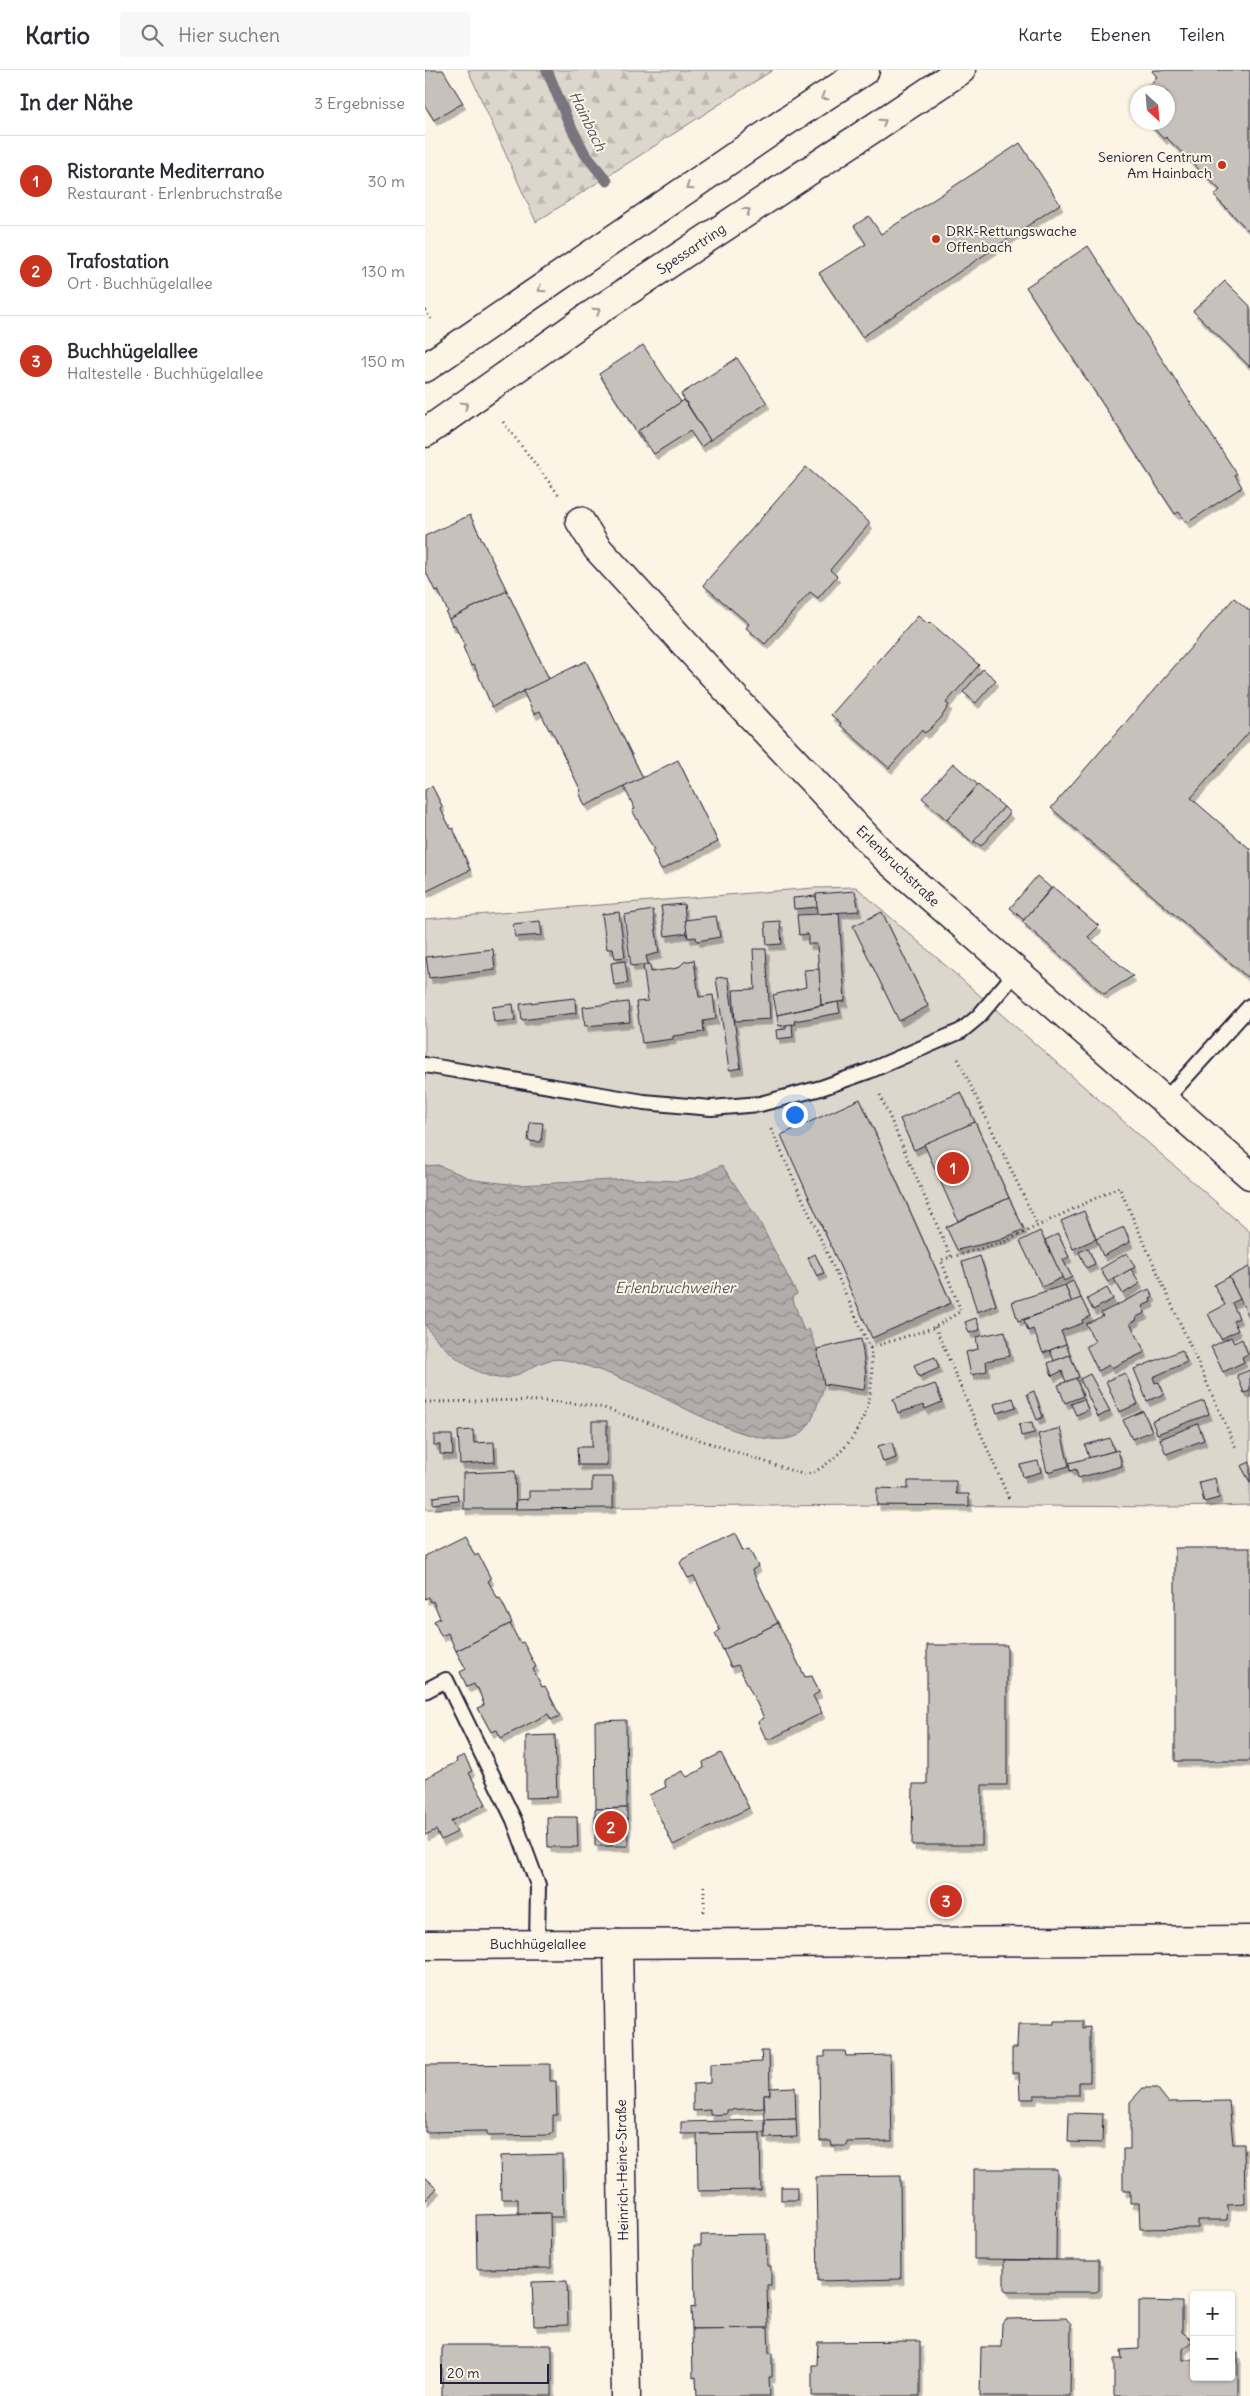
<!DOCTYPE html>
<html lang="de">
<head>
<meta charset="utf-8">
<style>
  body { margin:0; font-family:Delius,sans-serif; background:#f7f7f7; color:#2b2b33 }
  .controls { position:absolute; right:15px; bottom:15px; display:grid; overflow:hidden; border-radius:5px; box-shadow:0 1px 4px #0004 }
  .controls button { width:45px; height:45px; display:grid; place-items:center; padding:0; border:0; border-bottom:1px solid #e1e1e2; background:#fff; color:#2b2b33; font:25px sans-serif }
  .compass { position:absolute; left:705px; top:15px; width:45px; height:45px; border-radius:50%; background:#fff; box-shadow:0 1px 4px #0004; rotate:154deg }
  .scale { position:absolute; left:15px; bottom:12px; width:109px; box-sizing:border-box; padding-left:5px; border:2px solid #22223b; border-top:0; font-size:14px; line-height:18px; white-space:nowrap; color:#22223b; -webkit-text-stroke:4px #fcf5e5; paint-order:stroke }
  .you { position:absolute; left:369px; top:1044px; width:18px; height:18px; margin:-12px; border:4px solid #fff; border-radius:50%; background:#1a73e8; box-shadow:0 0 0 8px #1a73e833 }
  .badge { display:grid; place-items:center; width:32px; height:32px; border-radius:50%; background:#c8321e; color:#fff; font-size:16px; font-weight:700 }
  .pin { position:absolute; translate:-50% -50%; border:2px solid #fff; box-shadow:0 1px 5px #0006 }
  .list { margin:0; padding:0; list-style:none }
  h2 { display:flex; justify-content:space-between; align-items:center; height:65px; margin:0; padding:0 20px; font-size:21px }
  h2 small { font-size:16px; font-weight:400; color:#7c7c81 }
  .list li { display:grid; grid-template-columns:32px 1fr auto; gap:15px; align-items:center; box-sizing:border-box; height:90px; padding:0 20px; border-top:1px solid #e1e1e2 }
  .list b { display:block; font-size:19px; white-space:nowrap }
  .list p { margin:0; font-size:16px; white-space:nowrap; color:#7c7c81 }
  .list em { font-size:16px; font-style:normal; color:#7c7c81 }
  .icon { flex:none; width:28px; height:28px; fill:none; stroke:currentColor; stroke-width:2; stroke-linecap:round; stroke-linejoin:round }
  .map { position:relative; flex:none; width:825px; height:2326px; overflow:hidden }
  header { display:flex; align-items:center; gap:30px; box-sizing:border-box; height:70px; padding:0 25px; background:#fff; border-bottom:1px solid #e1e1e2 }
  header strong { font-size:24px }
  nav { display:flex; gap:28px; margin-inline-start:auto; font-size:18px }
  .search { width:350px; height:45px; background:#f7f7f7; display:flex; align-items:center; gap:12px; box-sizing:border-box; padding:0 18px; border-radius:5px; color:#7c7c81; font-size:19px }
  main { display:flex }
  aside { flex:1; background:#fff }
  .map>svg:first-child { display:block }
  .green { fill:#dcd6cc; stroke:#7f7c84 }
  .forest { fill:url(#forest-firs); stroke:#7f7c84 }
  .water { fill:url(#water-waves); stroke:#78757e }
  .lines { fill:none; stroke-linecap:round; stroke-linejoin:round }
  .stream { stroke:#78757e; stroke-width:11 }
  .building { fill:#c6c1bb; stroke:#22223b; filter:url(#shadow) }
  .lane-casing { stroke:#22223b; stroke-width:18 }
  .street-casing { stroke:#22223b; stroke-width:31 }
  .secondary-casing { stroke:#22223b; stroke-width:31 }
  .primary-casing { stroke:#22223b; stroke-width:31 }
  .path { stroke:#22223b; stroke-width:3; stroke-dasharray:1 4; stroke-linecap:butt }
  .lane { stroke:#fcf5e5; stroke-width:14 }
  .street { stroke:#fcf5e5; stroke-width:28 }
  .secondary { stroke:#fcf5e5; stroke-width:28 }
  .primary { stroke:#fcf5e5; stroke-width:28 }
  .oneway { stroke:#9a9698 }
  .poi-dot { fill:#c8321e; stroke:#fcf5e5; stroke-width:2 }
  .labels { text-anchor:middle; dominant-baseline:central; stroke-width:4; stroke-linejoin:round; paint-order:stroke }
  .poi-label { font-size:14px; fill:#22223b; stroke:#fcf5e5; text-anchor:end }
  .street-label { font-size:14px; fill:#22223b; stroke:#fcf5e5 }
  .water-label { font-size:15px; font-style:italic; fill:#545362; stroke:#fcf5e5 }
</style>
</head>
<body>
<header>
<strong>Kartio</strong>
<div class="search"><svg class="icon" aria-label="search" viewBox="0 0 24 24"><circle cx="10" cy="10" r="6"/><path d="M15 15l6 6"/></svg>Hier suchen</div>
<nav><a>Karte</a><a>Ebenen</a><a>Teilen</a></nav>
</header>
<main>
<aside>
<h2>In der Nähe<small>3 Ergebnisse</small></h2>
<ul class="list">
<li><span class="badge">1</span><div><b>Ristorante Mediterrano</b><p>Restaurant · Erlenbruchstraße</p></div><em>30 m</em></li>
<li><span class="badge">2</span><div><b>Trafostation</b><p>Ort · Buchhügelallee</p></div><em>130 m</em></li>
<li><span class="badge">3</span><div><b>Buchhügelallee</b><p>Haltestelle · Buchhügelallee</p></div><em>150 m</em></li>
</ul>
</aside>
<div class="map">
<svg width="825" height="2326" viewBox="0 0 825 2326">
  <defs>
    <pattern id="forest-firs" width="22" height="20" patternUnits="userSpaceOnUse" patternTransform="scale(1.25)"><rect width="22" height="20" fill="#dcd6cc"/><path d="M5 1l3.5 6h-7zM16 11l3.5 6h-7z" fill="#bcb7b0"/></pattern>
    <pattern id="water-waves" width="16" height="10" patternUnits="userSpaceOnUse" patternTransform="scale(1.25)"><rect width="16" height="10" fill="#b2adab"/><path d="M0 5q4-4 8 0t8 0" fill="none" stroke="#908c8c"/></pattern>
    <filter id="shadow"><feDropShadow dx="3" dy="5.5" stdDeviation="0" flood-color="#0004"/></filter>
  </defs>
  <rect width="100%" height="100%" fill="#fcf5e5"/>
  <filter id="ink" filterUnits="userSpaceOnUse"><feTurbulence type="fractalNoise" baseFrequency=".02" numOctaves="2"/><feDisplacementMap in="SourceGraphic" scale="10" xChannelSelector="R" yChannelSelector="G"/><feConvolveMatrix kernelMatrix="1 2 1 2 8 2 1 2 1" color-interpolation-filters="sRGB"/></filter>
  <g filter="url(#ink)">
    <polygon class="green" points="431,817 825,1162 825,1435 749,1437 452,1435 0,1439 0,849 389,818"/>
    <polygon class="forest" points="43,0 348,0 111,152"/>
    <path class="water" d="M13,1095L49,1110L94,1115L204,1109L253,1111L270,1108L297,1095L334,1151L372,1224L367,1227L379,1261L384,1259C390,1275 399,1296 399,1313C399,1321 393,1331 391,1339C388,1348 382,1361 372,1366C336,1382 260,1338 227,1322C202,1310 176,1300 149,1292C119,1283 111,1299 86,1307C58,1316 13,1276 0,1254V1096Z"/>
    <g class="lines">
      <polyline class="stream" points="122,0 143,51 160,84 182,111"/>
    </g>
    <g class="building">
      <polygon points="0,0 18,0 38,33 9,50 0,36"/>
      <polygon points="728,0 825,0 825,162 789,126 795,120 741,67 739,69 722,52 742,52 742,22 717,22 732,7 727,1"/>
      <polygon points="712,27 712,43 704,35"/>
      <polygon points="595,73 635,134 437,267 394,203 441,174 429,156 444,146 456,164"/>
      <polygon points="663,176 812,404 810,405 817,417 762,453 754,442 750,444 601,217"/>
      <polygon points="800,211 825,236 825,297 768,241"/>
      <polygon points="218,275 256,332 213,361 220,371 218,372 174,304"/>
      <polygon points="312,288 342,333 285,370 256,324"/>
      <polygon points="259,330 285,370 276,377 265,361 229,384 213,361"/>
      <polygon points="381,397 445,453 405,500 412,506 393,528 385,522 340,574 321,558 324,554 278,515"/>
      <polygon points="45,445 82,521 24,549 21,543 23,542 13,520 10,521 0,500 0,466"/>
      <polygon points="82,521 124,609 67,637 49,595 46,596 38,577 40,576 30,555 27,556 24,549"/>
      <polygon points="809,528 825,541 825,661 766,728 825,779 825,904 822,907 626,738"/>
      <polygon points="493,546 503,554 505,552 554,595 521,633 524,635 516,648 504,660 499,663 497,660 464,698 415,655 416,653 406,645"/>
      <polygon points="161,591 218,708 160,736 154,722 156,721 126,659 124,660 115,641 109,644 98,621"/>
      <polygon points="558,599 571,610 551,633 538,622"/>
      <polygon points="253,690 293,772 236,800 227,781 229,780 207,740 210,739 199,717"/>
      <polygon points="528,693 553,715 522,750 497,728"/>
      <polygon points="553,715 579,737 548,773 522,750"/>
      <polygon points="7,716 17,736 15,738 26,759 28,758 45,800 0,822 0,720"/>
      <polygon points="579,737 585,743 556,776 549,771"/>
      <polygon points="612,806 626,818 599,850 585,838"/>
      <polygon points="628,817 674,856 663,867 708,906 679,924 597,852"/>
      <polygon points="430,821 434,841 392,844 391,824"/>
      <polygon points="391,826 392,837 369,839 368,828"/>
      <polygon points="259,834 262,863 240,866 236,836"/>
      <polygon points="228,840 234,883 221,886 223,894 206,896 199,845"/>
      <polygon points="194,842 200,887 190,888 188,879 182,879 177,844"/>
      <polygon points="457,842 503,936 474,951 428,856"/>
      <polygon points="414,843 420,931 396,935 392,874 383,874 383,864 374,865 372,845"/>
      <polygon points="291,846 295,867 272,871 271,867 263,868 260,850"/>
      <polygon points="115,851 117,865 90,867 88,854"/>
      <polygon points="355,851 357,874 342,875 340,852"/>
      <polygon points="68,879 70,900 4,908 1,887"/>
      <polygon points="328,879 341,879 345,949 310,951 308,920 330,919"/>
      <polygon points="269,890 274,927 288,925 291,949 278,951 279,962 248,966 248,969 217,973 211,932 223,931 218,895 225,894 226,902 253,898 259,892"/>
      <polygon points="200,891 203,913 189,915 186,893"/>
      <polygon points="394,899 396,935 352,945 348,925 381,917 379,900"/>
      <polygon points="303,907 316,998 304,1000 291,908"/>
      <polygon points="150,928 151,943 97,950 95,934"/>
      <polygon points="203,932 205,952 160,956 158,937"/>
      <polygon points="413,932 415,943 369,951 370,954 354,956 352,945"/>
      <polygon points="88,934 90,950 69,952 67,937"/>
      <polygon points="367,954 368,967 352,969 351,960 361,959 361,955"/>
      <polygon points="536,1022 550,1052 489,1080 475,1049"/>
      <polygon points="435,1029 526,1233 447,1268 356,1065"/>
      <polygon points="105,1052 118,1053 116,1072 103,1071"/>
      <polygon points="550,1052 584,1128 533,1151 499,1074"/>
      <polygon points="584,1128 599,1159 575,1170 532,1180 521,1157"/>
      <polygon points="659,1141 671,1169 648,1179 636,1151"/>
      <polygon points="699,1157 705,1172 678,1186 671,1169"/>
      <polygon points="615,1161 638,1207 617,1217 595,1171"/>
      <polygon points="633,1164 644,1187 638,1190 647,1207 639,1211 620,1170"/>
      <polygon points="663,1178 670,1194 661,1198 654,1182"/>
      <polygon points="702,1183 710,1197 683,1212 675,1199"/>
      <polygon points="390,1184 399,1203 392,1206 383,1188"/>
      <polygon points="555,1186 571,1235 552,1242 537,1192"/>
      <polygon points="824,1197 825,1198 825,1249 804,1207"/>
      <polygon points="706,1199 715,1213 698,1224 689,1209"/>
      <polygon points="804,1207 815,1229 807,1233 814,1248 808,1251 813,1260 796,1269 783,1244 800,1235 789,1215"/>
      <polygon points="648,1211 656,1228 647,1233 640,1215"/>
      <polygon points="640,1215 647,1233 593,1251 587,1232"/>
      <polygon points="682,1218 688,1229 668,1240 662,1229"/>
      <polygon points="724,1219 728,1226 725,1228 726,1232 717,1236 720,1243 711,1247 712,1250 705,1253 720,1282 686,1298 684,1295 673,1301 661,1276 670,1272 661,1254 678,1246 676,1243"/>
      <polygon points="656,1228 665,1246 657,1250 658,1253 636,1261 641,1274 618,1283 608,1259 603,1261 599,1250"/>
      <polygon points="551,1248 555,1260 544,1263 540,1252"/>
      <polygon points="580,1261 585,1286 561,1291 562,1301 546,1305 541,1282 553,1279 551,1267"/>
      <polygon points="806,1267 809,1273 817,1269 823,1284 817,1287 819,1292 798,1302 786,1277"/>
      <polygon points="436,1269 441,1305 439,1320 399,1314 392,1279"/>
      <polygon points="641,1274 645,1285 629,1291 625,1280"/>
      <polygon points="757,1280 762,1292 728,1307 730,1313 734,1312 739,1324 722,1331 709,1299"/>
      <polygon points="645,1285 654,1307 641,1312 637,1301 627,1306 623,1293"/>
      <polygon points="510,1287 514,1298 494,1307 489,1295"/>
      <polygon points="825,1300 825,1321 819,1323 812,1305"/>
      <polygon points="700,1303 713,1334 694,1342 681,1311"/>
      <polygon points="665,1304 685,1341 673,1347 655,1309"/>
      <polygon points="651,1308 658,1326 640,1333 633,1315"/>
      <polygon points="510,1314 517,1332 500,1339 499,1335 473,1343 468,1329"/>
      <polygon points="609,1321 618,1347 612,1350 602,1324"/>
      <polygon points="588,1328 591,1337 572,1343 569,1334"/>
      <polygon points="659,1329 663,1340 651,1345 646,1334"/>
      <polygon points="779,1331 784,1344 732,1364 727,1351"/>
      <polygon points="718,1341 727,1361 707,1369 698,1350"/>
      <polygon points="167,1351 182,1351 182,1395 153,1395 152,1377 167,1377"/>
      <polygon points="607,1352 609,1363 596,1366 594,1354"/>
      <polygon points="773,1354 779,1370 741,1384 735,1369"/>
      <polygon points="635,1358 644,1396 622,1402 613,1364"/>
      <polygon points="48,1360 49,1373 69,1372 70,1392 35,1394 33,1361"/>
      <polygon points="9,1365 27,1365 28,1385 15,1384 15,1375 9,1375"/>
      <polygon points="685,1368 689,1381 664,1388 660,1375"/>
      <polygon points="467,1372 471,1388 458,1392 453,1376"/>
      <polygon points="693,1380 697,1396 653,1408 651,1399 645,1401 644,1393"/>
      <polygon points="613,1391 616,1402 598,1407 595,1395"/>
      <polygon points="825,1392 825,1412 816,1396"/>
      <polygon points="90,1401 91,1439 38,1439 38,1403"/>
      <polygon points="167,1407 188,1407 188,1438 91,1439 92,1430 104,1429 104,1421 167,1421"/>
      <polygon points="790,1408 794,1428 779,1432 774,1412"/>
      <polygon points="483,1411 531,1411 531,1424 544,1424 544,1436 452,1435 452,1418 483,1419"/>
      <polygon points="32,1424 33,1431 8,1434 8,1427"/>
      <polygon points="310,1464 318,1481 324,1479 333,1496 327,1500 353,1553 298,1580 290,1564 295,1560 269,1506 263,1508 255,1493 258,1489"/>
      <polygon points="40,1466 50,1486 53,1484 66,1509 63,1511 73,1529 75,1528 87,1553 31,1581 23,1563 16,1566 9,1551 15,1548 8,1531 6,1532 4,1527 0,1529 0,1486"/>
      <rect x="750" y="1478" width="75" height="213"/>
      <polygon points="353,1553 380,1607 387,1606 394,1622 388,1626 397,1643 346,1669 341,1669 333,1652 339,1648 313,1595 306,1597 298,1580"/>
      <polygon points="85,1554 95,1573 98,1572 111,1597 108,1599 117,1617 120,1616 135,1646 126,1650 123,1644 76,1668 72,1660 66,1662 53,1638 59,1635 53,1618 51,1618 49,1614 42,1617 35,1602 41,1599 31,1581"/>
      <polygon points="502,1575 582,1575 582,1715 557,1715 557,1775 487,1775 488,1714 502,1714"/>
      <polygon points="201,1650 202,1738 171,1739 170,1651"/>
      <polygon points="130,1665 132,1727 101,1728 101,1666"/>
      <polygon points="296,1683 324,1738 248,1775 224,1725 241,1717 239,1710 257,1701 262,1707 279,1698 278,1692"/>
      <polygon points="39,1685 47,1701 44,1703 61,1734 26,1751 32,1762 16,1770 11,1760 0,1765 0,1708 32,1692 31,1689"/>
      <polygon points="202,1738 203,1776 170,1776 170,1739"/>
      <polygon points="122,1747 152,1747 153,1777 123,1777"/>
      <polygon points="629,1951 657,1951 657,1958 665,1957 665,2012 654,2012 654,2025 609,2025 609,2029 595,2029 594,2003 587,2003 587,1978 592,1978 593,1954 629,1954"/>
      <polygon points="336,1981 344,1981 345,2025 339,2025 339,2038 302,2040 302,2044 285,2045 285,2040 268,2041 268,2014 285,2013 285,1994 337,1992"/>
      <polygon points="400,1981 420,1981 421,1986 465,1985 467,2071 422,2072 422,2076 407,2076 406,2071 395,2071 394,1987 400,1987"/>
      <polygon points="125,1994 125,2011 131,2011 132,2045 128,2045 128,2063 126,2063 126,2065 62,2066 62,2061 0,2062 0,1995"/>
      <polygon points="370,2017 371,2049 340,2050 339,2025 345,2025 345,2018"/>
      <polygon points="718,2018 732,2018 743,2032 804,2031 808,2074 819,2074 820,2134 803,2135 802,2150 773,2150 773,2158 715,2159 714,2133 705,2133 705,2121 698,2121 698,2079 705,2079 705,2032"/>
      <polygon points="644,2043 678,2044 677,2073 643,2072"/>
      <polygon points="371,2049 372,2067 340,2068 340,2050"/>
      <polygon points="340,2050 340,2063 256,2064 256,2052"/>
      <polygon points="335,2063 336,2120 273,2121 272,2064"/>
      <polygon points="137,2084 138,2147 124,2147 125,2143 93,2143 93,2129 76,2129 75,2086"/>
      <polygon points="549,2099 632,2099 631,2190 549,2189"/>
      <polygon points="475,2106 476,2209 393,2211 391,2107"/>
      <polygon points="0,2107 12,2118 0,2131"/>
      <rect x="356" y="2117" width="16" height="13"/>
      <polygon points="125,2143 126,2198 52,2199 51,2145"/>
      <polygon points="341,2164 342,2196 346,2196 346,2215 342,2215 343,2258 267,2259 266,2237 270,2238 269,2175 276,2175 276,2165"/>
      <polygon points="579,2190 674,2190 674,2220 671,2222 582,2222 579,2219"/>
      <polygon points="142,2211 143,2255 109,2256 107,2212"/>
      <polygon points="714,2231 757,2232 757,2262 768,2270 758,2279 758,2290 769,2290 769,2307 806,2307 806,2283 813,2283 813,2326 689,2326 689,2289 697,2289 696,2280 714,2279"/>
      <polygon points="641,2248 646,2254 645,2326 555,2326 556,2277 576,2277 577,2254 581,2249"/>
      <polygon points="343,2258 344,2283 347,2283 347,2307 344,2307 345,2326 272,2326 271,2307 268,2308 267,2259"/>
      <polygon points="495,2271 495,2326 387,2326 387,2295 392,2295 393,2272"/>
      <rect x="17" y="2275" width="110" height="51"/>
    </g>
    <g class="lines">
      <g class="lane-casing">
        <g id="lane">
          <polyline points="0,995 219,1032 286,1038 335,1034 396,1018 444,1001 536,961 553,947 592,901"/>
          <polyline points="739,1031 825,936"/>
          <polyline points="0,1621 21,1610 89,1750 113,1815 112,1874"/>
        </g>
      </g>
      <g class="street-casing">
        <g id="street">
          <polyline points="155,451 172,478 315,634 462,789 825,1105"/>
          <polyline points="193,1874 201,2326"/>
        </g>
      </g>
      <g class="secondary-casing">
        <polyline id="secondary" points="0,1875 825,1870"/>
      </g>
      <g class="primary-casing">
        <g id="primary">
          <polyline points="0,298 360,52 440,0"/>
          <polyline points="0,363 162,248 536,0"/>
        </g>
      </g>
      <g class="path">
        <polyline points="0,240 6,249"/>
        <polyline points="78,352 134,425"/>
        <polyline points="533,989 613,1156"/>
        <polyline points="455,1025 526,1187"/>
        <polyline points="510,1257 584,1429"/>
        <polyline points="445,1278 510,1257 536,1241 516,1190 579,1172 694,1117 812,1380"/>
        <path d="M0,1332C60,1332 120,1326 179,1338L377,1404C387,1405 396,1398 404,1392C440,1364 452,1322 445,1278L345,1057"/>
        <polyline points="279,1842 279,1812"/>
      </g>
      <use href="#lane" class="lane"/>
      <use href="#street" class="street"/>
      <use href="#secondary" class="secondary"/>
      <use href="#primary" class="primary"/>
    </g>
    <defs><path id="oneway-chevron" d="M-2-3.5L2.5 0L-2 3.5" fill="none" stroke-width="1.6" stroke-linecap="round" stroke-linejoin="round" transform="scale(1.25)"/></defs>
    <g class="oneway">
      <use href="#oneway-chevron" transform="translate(399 27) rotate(147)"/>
      <use href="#oneway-chevron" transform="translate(458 52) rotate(-33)"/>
      <use href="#oneway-chevron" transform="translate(264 117) rotate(146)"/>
      <use href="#oneway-chevron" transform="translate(322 141) rotate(-33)"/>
      <use href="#oneway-chevron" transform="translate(116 219) rotate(146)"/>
      <use href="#oneway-chevron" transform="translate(172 241) rotate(-34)"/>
      <use href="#oneway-chevron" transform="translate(40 335) rotate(-35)"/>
    </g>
  </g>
  <g class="poi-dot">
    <circle cx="797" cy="95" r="5"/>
    <circle cx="511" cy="169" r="5"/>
  </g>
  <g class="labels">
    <g class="poi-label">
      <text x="787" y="87">Senioren Centrum<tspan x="787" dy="16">Am Hainbach</tspan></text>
      <text x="521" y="161" text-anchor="start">DRK-Rettungswache<tspan x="521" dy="16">Offenbach</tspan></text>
    </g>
    <g class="street-label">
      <text transform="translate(266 179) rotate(-34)">Spessartring</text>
      <text transform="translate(473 796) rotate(44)">Erlenbruchstraße</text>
      <text x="113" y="1874">Buchhügelallee</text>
      <text transform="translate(197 2100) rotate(-91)">Heinrich-Heine-Straße</text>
    </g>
    <g class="water-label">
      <text transform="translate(163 51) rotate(64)">Hainbach</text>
      <text x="250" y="1217">Erlenbruchweiher</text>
    </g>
  </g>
</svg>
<div class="controls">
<button>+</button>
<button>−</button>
</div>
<svg class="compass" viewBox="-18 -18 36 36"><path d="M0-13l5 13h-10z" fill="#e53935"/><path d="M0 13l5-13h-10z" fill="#7c7c81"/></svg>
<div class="scale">20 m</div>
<div class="you"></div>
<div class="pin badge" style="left:528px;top:1098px">1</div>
<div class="pin badge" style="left:186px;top:1757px">2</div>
<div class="pin badge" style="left:521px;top:1831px">3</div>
</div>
</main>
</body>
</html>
